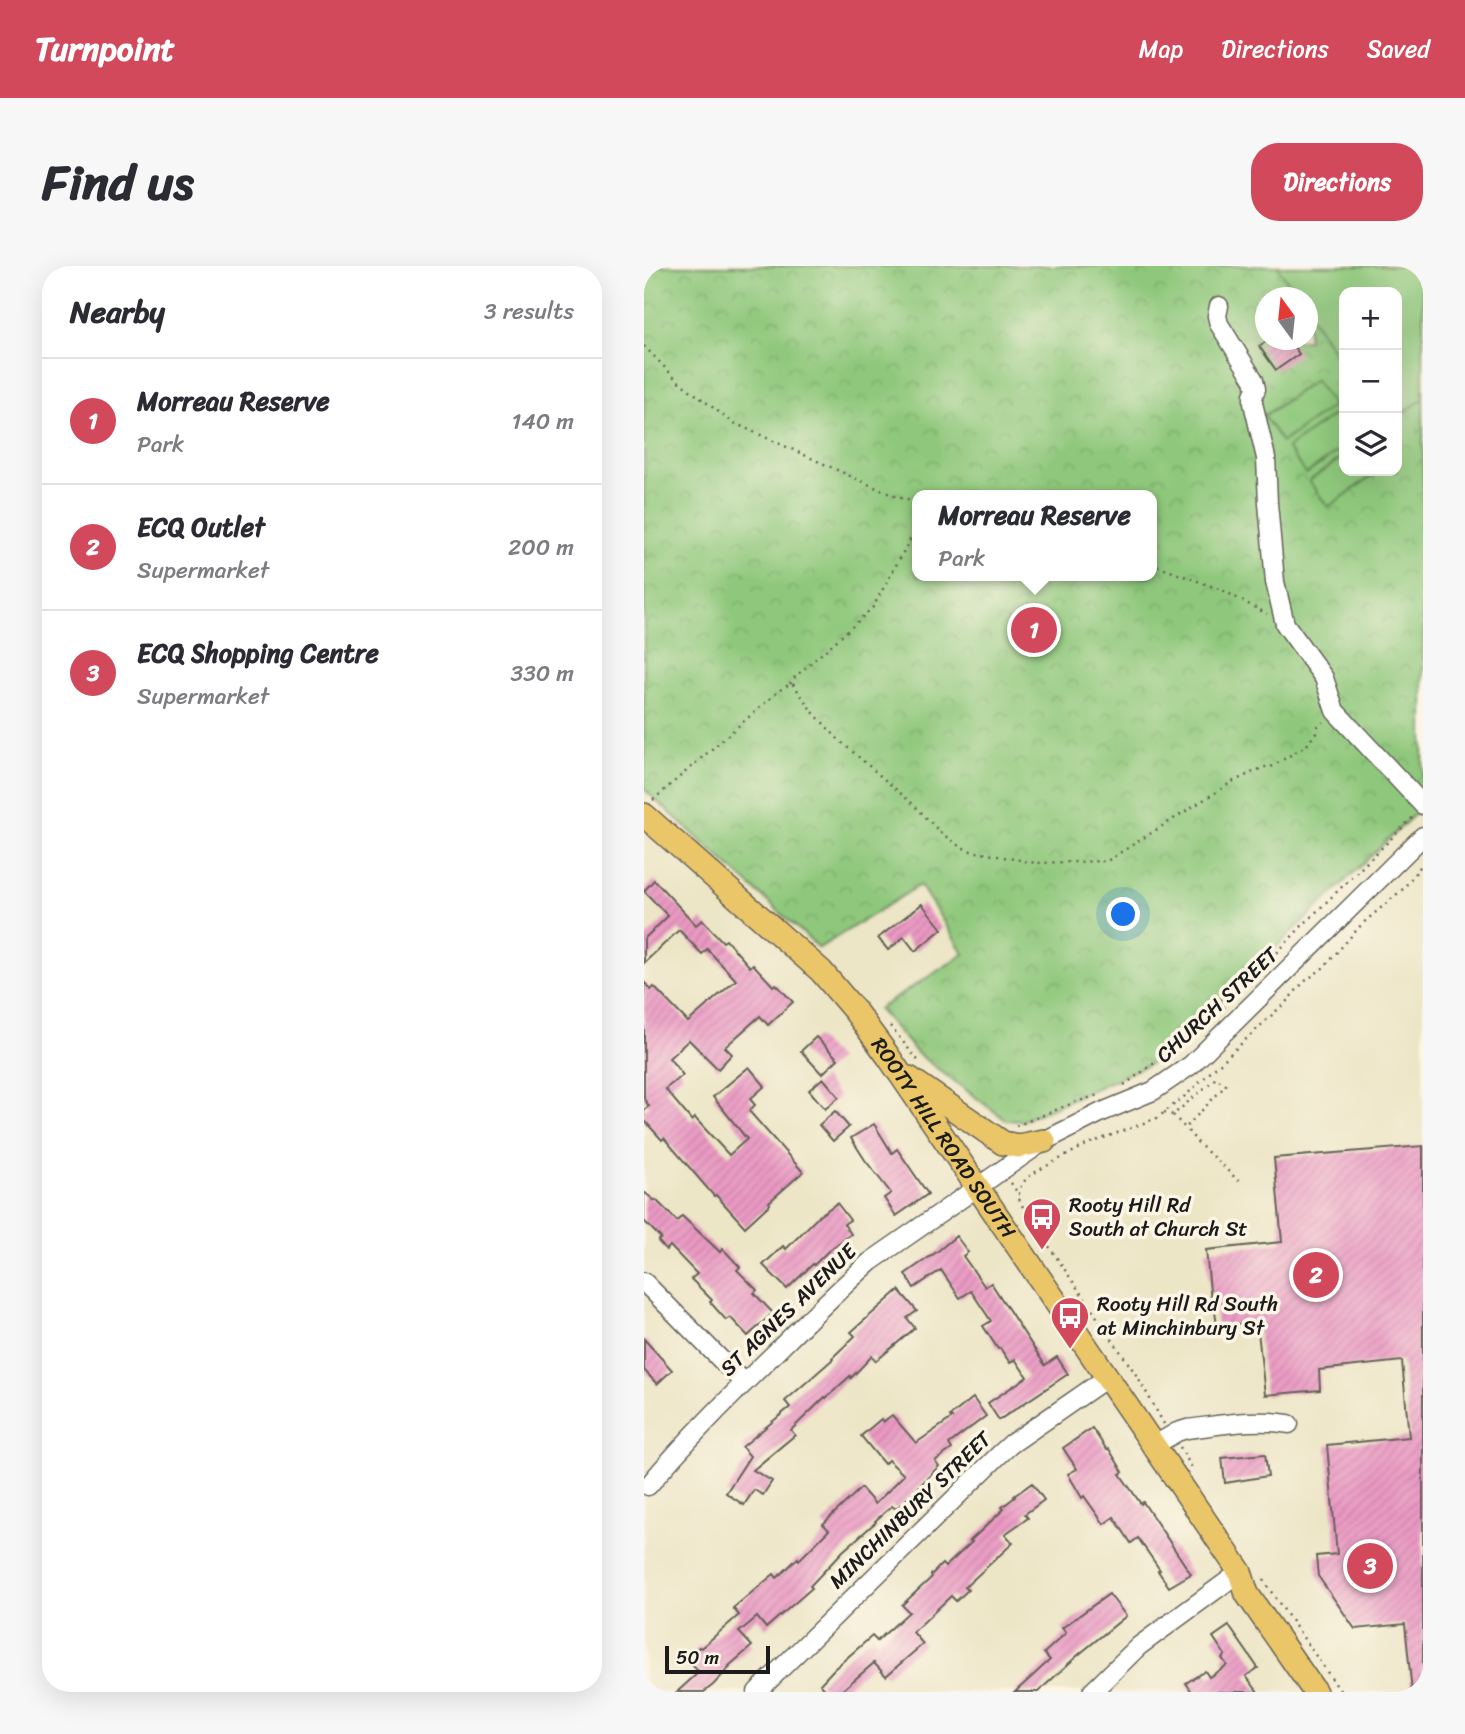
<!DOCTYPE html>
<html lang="en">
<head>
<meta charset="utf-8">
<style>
  body { margin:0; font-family:Sriracha,sans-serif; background:#f7f7f7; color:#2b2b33 }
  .controls { position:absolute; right:21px; top:21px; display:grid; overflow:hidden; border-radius:14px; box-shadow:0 7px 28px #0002 }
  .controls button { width:63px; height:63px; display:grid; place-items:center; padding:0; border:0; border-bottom:2px solid #e1e1e2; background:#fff; color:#2b2b33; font:35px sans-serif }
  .compass { position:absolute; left:611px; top:21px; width:63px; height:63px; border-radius:50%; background:#fff; box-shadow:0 7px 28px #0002; rotate:345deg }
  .scale { position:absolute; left:21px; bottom:18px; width:105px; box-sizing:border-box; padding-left:7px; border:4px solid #1c1c1c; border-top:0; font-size:19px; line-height:24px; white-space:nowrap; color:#1c1c1c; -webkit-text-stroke:5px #fcf5e5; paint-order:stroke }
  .you { position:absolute; left:480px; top:649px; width:24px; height:24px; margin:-18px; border:5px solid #fff; border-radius:50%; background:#1a73e8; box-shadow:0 0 0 10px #1a73e833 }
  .badge { display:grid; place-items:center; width:46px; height:46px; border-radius:50%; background:#d1495b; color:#fff; font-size:23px; font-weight:700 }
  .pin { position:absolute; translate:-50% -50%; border:4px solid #fff; box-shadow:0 2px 7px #0006 }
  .popup { position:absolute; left:268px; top:224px; width:245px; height:91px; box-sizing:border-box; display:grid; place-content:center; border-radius:14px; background:#fff; filter:drop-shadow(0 2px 5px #0005); font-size:23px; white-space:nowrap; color:#7c7c81 }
  .popup b { font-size:26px; color:#2b2b33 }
  .popup::after { content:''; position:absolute; left:50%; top:100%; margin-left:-14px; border:14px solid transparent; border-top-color:#fff }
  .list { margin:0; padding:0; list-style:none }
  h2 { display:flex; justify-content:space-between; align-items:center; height:91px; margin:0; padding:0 28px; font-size:30px }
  h2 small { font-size:23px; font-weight:400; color:#7c7c81 }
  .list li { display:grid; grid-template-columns:46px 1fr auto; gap:21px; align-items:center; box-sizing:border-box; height:126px; padding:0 28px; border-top:2px solid #e1e1e2 }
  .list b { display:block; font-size:26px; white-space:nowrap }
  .list p { margin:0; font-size:23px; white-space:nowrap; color:#7c7c81 }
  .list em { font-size:23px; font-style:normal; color:#7c7c81 }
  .icon { flex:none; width:38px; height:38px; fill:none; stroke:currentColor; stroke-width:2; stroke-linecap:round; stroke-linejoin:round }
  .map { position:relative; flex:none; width:779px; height:1426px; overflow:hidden; border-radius:28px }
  header { display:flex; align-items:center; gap:42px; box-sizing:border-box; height:98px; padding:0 35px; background:#d1495b; color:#fff }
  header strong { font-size:33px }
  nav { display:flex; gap:38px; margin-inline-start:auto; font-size:24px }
  .intro { display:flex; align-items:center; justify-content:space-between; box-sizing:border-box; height:168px; padding:0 42px }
  h1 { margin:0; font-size:49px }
  .button { padding:18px 32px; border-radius:28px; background:#d1495b; color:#fff; font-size:24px; font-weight:700 }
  main { display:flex; gap:42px; padding:0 42px }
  aside { flex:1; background:#fff; border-radius:28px; box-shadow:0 7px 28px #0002 }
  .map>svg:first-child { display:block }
  .park { fill:url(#park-crowns); stroke:#56724c; stroke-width:2; fill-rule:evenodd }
  .garden { fill:#8fc87c; stroke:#56724c; stroke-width:2 }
  .building { fill:url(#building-hatch) }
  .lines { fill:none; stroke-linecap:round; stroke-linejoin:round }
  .minor-casing { stroke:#656258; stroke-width:21 }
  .major-casing { stroke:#656258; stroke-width:26 }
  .path { stroke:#656258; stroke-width:2.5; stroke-dasharray:2 5; stroke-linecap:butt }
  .minor { stroke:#fff; stroke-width:18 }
  .major { stroke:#ebc669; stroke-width:23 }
  .labels { text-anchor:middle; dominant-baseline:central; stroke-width:7; stroke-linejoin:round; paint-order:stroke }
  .street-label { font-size:21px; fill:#1c1c1c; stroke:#fcf5e5 }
  .poi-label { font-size:21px; fill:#1c1c1c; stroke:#fcf5e5; text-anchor:start }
</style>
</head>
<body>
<header>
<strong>Turnpoint</strong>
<nav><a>Map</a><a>Directions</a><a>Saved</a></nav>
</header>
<div class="intro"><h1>Find us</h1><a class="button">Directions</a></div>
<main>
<aside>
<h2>Nearby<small>3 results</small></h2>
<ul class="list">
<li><span class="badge">1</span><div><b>Morreau Reserve</b><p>Park</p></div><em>140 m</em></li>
<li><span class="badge">2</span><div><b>ECQ Outlet</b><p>Supermarket</p></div><em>200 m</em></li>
<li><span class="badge">3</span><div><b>ECQ Shopping Centre</b><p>Supermarket</p></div><em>330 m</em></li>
</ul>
</aside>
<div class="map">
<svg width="779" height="1426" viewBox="0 0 779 1426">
  <defs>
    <pattern id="park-crowns" width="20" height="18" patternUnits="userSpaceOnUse" patternTransform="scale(1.75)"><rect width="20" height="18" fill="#8fc87c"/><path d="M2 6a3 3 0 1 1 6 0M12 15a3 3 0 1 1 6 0" fill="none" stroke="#7bab6b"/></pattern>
    <pattern id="building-hatch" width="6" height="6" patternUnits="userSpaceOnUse" patternTransform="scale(1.75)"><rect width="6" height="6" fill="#ea99c3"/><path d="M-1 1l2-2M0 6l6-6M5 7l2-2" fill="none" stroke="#c883a7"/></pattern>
  </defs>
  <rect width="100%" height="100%" fill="#fcf5e5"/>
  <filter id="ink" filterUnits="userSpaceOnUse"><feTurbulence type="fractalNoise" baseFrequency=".0143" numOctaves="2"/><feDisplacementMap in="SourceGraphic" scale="14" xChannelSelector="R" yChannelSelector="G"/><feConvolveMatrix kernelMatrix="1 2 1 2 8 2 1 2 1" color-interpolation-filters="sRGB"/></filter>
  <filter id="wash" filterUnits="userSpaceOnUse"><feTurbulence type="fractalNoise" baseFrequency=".00686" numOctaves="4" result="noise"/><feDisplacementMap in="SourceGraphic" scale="28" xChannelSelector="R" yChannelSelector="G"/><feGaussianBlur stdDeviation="1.57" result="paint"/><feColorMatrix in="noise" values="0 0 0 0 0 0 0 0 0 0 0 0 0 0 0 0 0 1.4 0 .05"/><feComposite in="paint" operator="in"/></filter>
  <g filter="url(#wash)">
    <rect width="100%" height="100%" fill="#ece5c6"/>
    <path class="park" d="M0,0H779V540L515,794L378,855L362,854L274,788L234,743L320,688L276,619L175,682L0,523ZM700,26H753V205H700ZM622,32H664V74H622ZM273,229H507V310H273Z"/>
    <g class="garden">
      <polygon points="633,0 779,0 779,133 753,151 753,26 700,26 700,101 664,46 664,32 654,31"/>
      <polygon points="671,114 689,140 638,176 620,150"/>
      <polygon points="694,146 700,155 700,181 662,208 643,182"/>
      <polygon points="700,190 700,205 735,205 684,241 665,215"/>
    </g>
    <g id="blocks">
      <g class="building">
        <polygon points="625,74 645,74 655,88 632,104 615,80"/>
        <polygon points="10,614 52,659 58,654 79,676 82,674 106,701 109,698 129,720 132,718 149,736 124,759 116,750 81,781 88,788 74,803 45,774 25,792 39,809 21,823 48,855 51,852 85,889 103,873 69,831 105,801 121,820 106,833 111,839 105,845 159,906 125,936 126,938 101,961 72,929 70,930 20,872 18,874 0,854 0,844 5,840 0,833 0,716 7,724 10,721 44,756 92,714 63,683 58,688 35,664 0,697 0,673 24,650 0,625"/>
        <polygon points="278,638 298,663 271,685 260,671 244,684 234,672"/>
        <polygon points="172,771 194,793 178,808 157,785"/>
        <polygon points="179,812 195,831 181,843 165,824"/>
        <polygon points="191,845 205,861 189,875 175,859"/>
        <polygon points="230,858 248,887 253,883 284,928 252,950 240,932 247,927 221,894 207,872"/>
        <polygon points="779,880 779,1426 768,1426 761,1358 711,1363 674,1310 672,1290 693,1288 683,1179 765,1171 758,1095 675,1104 676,1124 621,1129 613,1056 573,1060 570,1038 567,1035 562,984 638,976 630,892"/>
        <polygon points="0,926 11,935 12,934 33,955 38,950 76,986 79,983 96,1001 93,1004 113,1024 110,1027 129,1047 104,1070 86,1051 82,1054 66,1036 68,1034 47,1013 53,1008 26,980 22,984 14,975 17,972 0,955"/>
        <polygon points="193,937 206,954 200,958 207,968 184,985 170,999 169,998 143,1023 119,999 139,980 142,983 175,950"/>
        <polygon points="312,970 324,986 319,990 341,1021 347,1017 401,1099 413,1091 424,1108 355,1154 344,1137 383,1111 371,1093 366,1097 356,1082 354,1083 339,1060 347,1055 327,1025 316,1032 297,1004 270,1022 261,1008 294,985"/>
        <polygon points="255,1024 273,1045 263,1052 271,1062 232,1095 228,1090 207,1112 206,1110 182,1132 181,1131 147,1164 151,1169 109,1204 128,1215 119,1229 110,1224 100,1239 82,1227 106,1190 98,1181 146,1141 141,1135 189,1093 188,1092 211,1070 207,1066"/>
        <polygon points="0,1073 28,1104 13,1118 0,1104"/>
        <polygon points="329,1132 342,1150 305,1178 308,1183 291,1195 295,1200 266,1230 252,1243 248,1240 231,1255 232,1256 199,1285 166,1320 168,1322 122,1362 113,1351 95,1366 108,1380 85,1400 86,1401 69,1419 60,1426 33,1426 55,1406 42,1393 55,1381 57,1382 95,1349 89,1342 130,1308 133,1312 154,1292 155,1294 185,1264 179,1258 217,1222 231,1238 260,1209 244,1194 240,1198 217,1170 237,1153 239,1156 248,1149 272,1177 308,1152 306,1150"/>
        <polygon points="448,1162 463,1184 465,1183 479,1206 476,1208 497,1238 499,1236 547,1308 525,1321 514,1305 516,1304 494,1272 487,1277 470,1251 460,1258 440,1230 438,1232 424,1208 433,1203 419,1182"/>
        <polygon points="621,1188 624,1210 581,1217 578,1192"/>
        <polygon points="388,1217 400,1234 381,1248 384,1252 361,1268 369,1277 321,1321 324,1324 312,1335 307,1330 269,1366 279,1378 242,1410 230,1397 196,1426 183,1426 176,1418 190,1403 228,1370 233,1375 265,1346 258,1339 288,1311 287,1309 298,1298 301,1301 328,1276 326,1275 360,1243 358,1241 371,1231 370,1230"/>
        <polygon points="465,1328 482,1350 433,1390 394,1426 371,1426 406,1394 400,1387 422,1367 418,1362"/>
        <polygon points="585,1360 614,1402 602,1410 614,1426 548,1426 542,1417 561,1405 565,1411 583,1399 578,1392 581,1389 569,1371"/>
      </g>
    </g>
  </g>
  <g filter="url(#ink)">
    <use href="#blocks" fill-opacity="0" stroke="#656258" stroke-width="2"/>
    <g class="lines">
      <g class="minor-casing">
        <g id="minor">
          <polyline points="575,40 573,50 575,58 610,114 612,123 609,129 609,137 622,192 624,237 631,316 641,358 680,412 691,445 779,539"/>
          <polyline points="0,1016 100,1117"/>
          <path d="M511,1179L533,1166L543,1163C577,1159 611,1152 645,1158"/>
          <path d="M4,1220C44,1172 89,1128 133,1085C164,1054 194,1024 226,996L400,875L458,846L509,825L547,799L779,570"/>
          <polyline points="113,1426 355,1189 367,1178 464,1111"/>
          <polyline points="448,1426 495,1380 596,1306"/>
        </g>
      </g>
      <g class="major-casing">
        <g id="major">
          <path id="s1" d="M0,549L177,705L211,745L244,790L596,1306L603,1328L671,1426"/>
          <polyline points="265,812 359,877 374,880 400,875"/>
        </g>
      </g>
      <g class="path">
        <polyline points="0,80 33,114 88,156 248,229 273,237"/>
        <polyline points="507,298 578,324 623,348"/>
        <polyline points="146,418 151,411 210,359 229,341 273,261"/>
        <polyline points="9,534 136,424 146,418 150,419 167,444 195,474 270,539 297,567 315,580 327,585 392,597 463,595 588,516 620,501 627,501 663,479 673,465 674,460 679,456"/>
        <polyline points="246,760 277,798"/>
        <polyline points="480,819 560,761 603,719 657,661 769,551"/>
        <polyline points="520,846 529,849 572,812 582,819 544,859 543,864 555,878 598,918"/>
        <polyline points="529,849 543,864"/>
        <polyline points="372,860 429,837 454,829"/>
        <polyline points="367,917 375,929"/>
        <polyline points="520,1158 495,1113 381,945 374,931 377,920 382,913 393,905 444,878 513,852 541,830 642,736 660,716 679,702 718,658 759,623 779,597"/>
        <polyline points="536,1181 548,1202"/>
        <polyline points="619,1314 697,1426"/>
      </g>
      <use href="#minor" class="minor"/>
      <use href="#major" class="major"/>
    </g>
  </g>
  <defs>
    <g id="bus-pin" transform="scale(2.0125)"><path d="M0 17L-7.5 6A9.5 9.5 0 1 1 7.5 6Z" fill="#d1495b" stroke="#fcf5e5"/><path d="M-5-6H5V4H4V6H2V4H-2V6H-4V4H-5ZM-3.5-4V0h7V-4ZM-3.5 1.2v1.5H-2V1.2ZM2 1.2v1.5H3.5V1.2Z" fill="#fff"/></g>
  </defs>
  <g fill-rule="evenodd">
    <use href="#bus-pin" x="398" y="951"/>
    <use href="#bus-pin" x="426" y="1050"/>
  </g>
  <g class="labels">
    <g class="street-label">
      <text transform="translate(573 739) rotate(-43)">CHURCH STREET</text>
      <text stroke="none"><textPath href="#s1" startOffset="443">ROOTY HILL ROAD SOUTH</textPath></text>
      <text transform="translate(144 1044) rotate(-44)">ST AGNES AVENUE</text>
      <text transform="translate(266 1244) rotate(-44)">MINCHINBURY STREET</text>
    </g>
    <g class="poi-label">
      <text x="425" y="939">Rooty Hill Rd<tspan x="425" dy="24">South at Church St</tspan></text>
      <text x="453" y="1038">Rooty Hill Rd South<tspan x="453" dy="24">at Minchinbury St</tspan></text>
    </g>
  </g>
</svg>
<div class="controls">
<button>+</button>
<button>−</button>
<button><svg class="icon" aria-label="layers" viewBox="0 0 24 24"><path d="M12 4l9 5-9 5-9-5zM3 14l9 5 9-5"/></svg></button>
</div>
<svg class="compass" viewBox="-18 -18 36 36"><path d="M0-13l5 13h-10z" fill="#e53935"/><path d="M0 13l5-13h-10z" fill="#7c7c81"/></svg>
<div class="scale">50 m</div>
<div class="you"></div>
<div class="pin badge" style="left:390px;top:364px">1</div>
<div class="popup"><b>Morreau Reserve</b>Park</div>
<div class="pin badge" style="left:672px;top:1009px">2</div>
<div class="pin badge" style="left:726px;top:1300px">3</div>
</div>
</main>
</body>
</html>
